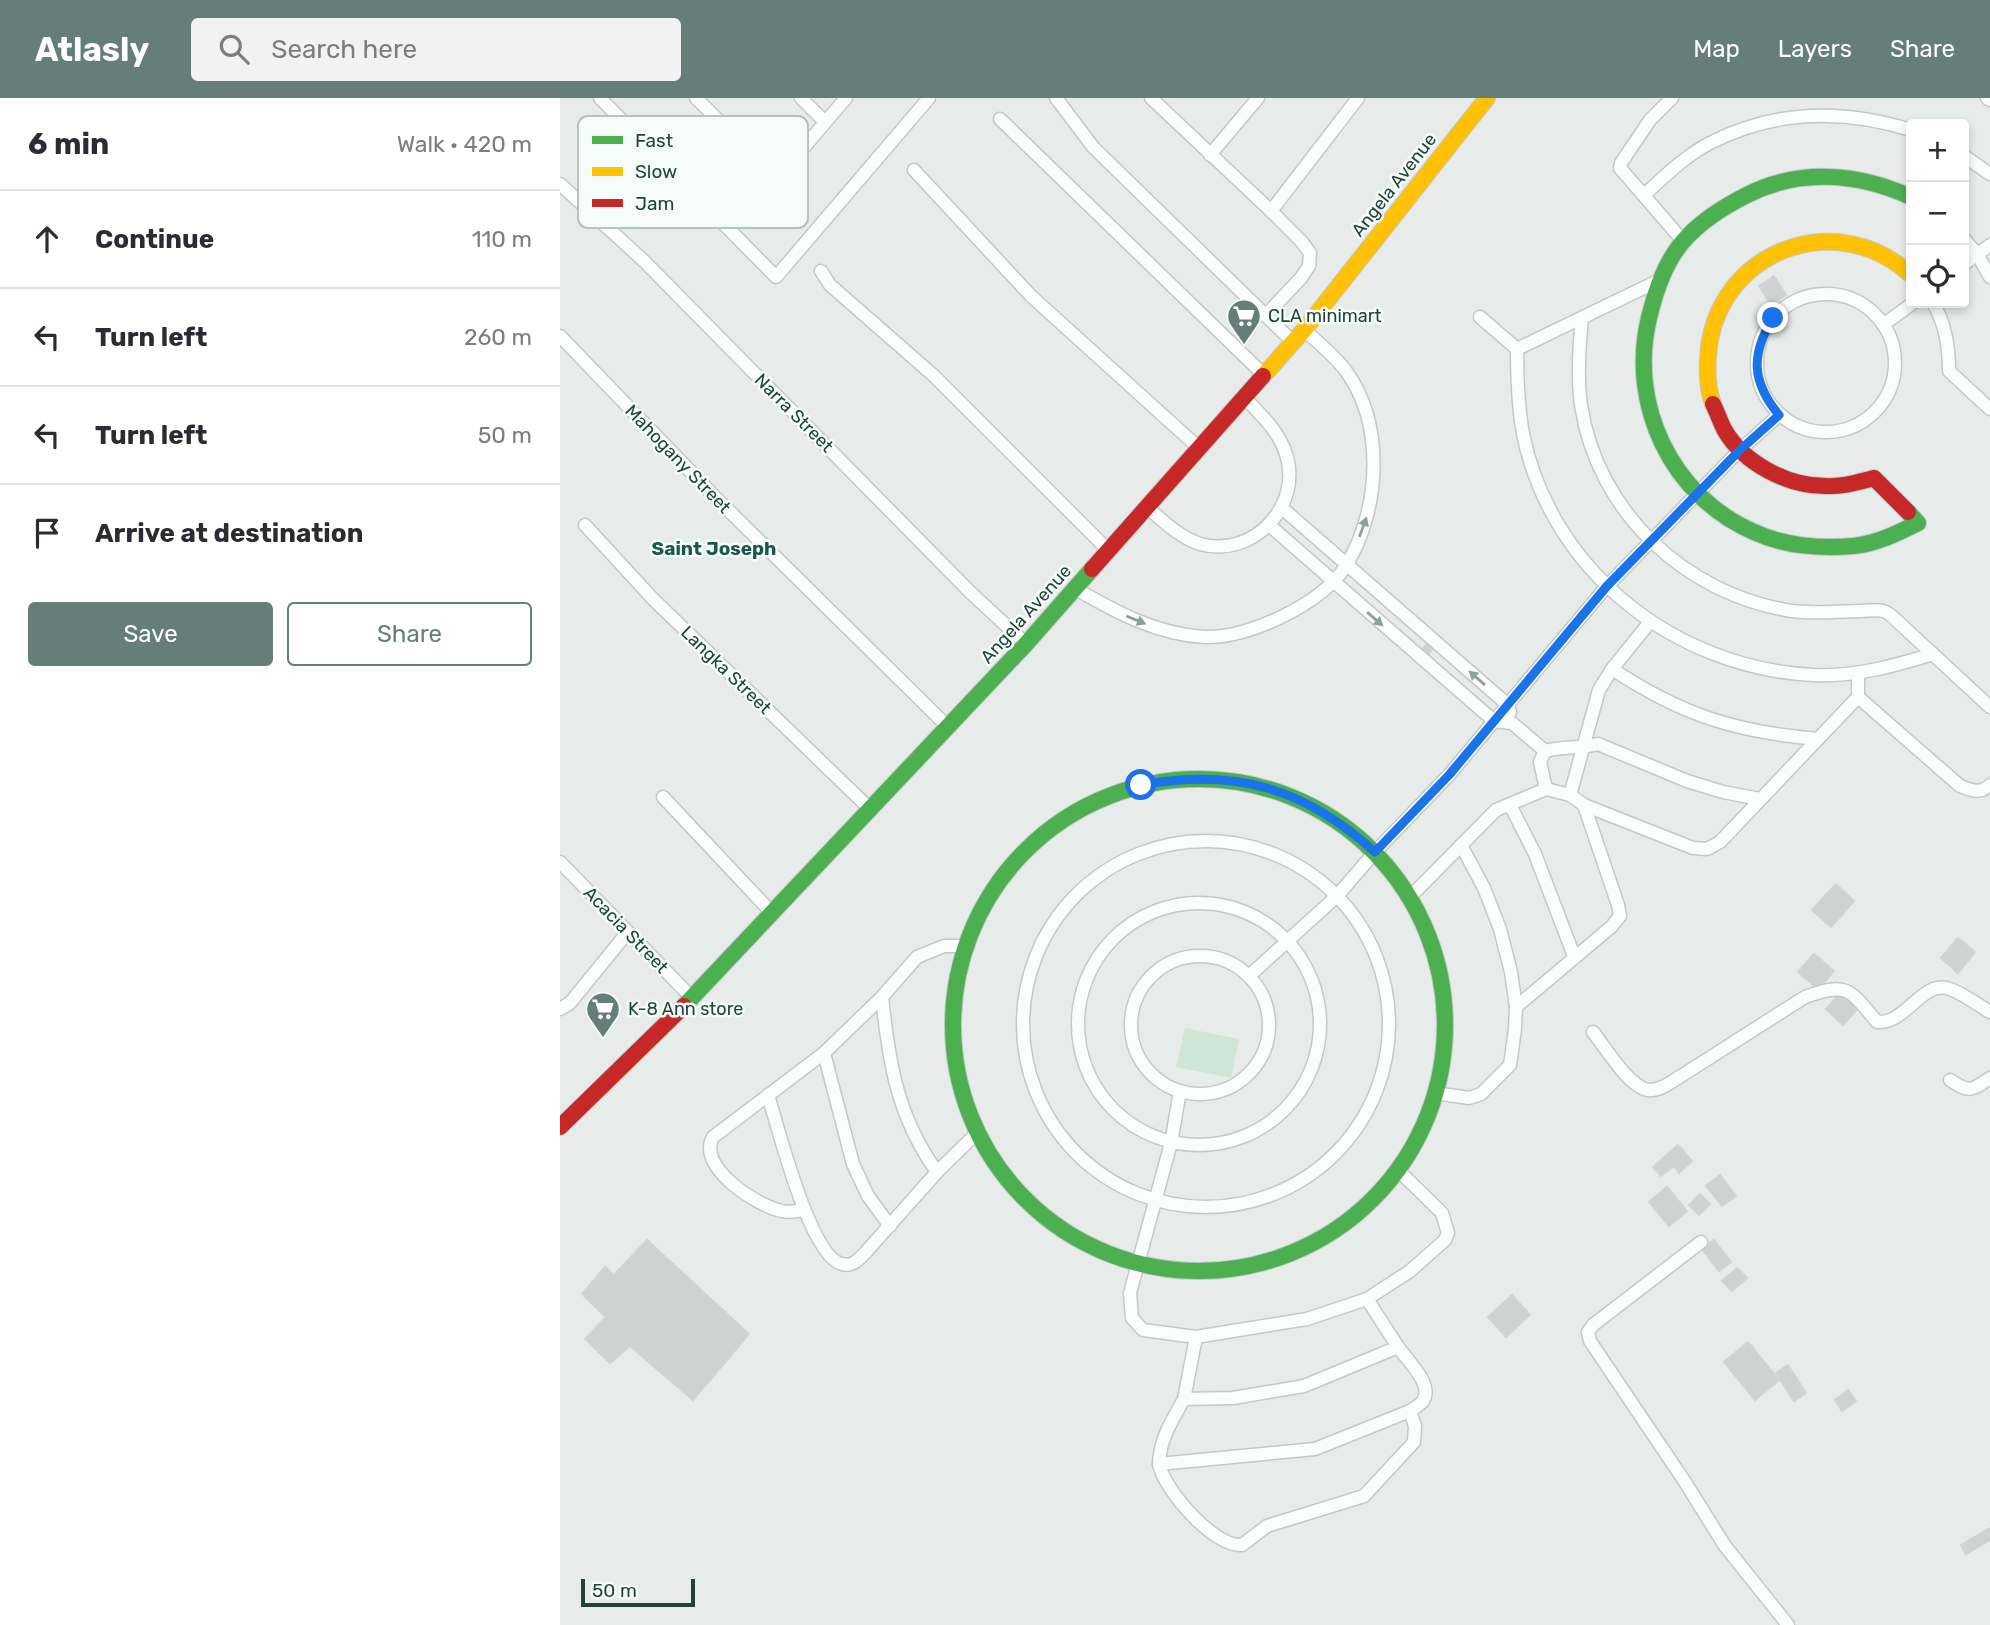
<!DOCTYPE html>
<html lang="en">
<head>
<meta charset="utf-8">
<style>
  body { margin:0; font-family:Rubik,sans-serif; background:#f2f2f3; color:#2b2b33 }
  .controls { position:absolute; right:21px; top:21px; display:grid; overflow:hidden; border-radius:7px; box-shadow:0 4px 10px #0003 }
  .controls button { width:63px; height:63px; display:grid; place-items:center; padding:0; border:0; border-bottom:2px solid #e1e1e2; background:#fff; color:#2b2b33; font:35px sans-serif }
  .scale { position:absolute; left:21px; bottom:18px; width:114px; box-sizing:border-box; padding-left:7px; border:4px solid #21433c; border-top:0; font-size:19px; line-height:24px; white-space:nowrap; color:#21433c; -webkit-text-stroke:5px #f5fbf8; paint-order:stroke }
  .stop { position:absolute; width:21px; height:21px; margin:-16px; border:5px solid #1a73e8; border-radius:50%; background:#fff }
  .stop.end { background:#1a73e8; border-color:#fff; box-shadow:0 2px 7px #0008 }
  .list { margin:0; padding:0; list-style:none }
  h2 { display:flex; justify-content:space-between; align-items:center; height:91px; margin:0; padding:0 28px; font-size:30px }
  h2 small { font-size:23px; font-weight:400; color:#7c7c81 }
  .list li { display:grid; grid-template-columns:46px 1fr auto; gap:21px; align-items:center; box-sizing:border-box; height:98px; padding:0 28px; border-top:2px solid #e1e1e2 }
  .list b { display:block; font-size:26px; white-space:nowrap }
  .list em { font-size:23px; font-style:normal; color:#7c7c81 }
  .actions { display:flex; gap:14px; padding:21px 28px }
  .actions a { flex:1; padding:16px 0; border:2px solid #667e79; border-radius:7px; text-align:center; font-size:24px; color:#667e79 }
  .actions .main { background:#667e79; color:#fff }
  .icon { flex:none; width:38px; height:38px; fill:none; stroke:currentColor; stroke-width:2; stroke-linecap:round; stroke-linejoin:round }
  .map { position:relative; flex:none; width:1430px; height:1527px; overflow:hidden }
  header { display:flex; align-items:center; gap:42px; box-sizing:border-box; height:98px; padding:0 35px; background:#667e79; color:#fff }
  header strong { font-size:33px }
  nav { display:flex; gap:38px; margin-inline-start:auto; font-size:24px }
  .search { width:490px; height:63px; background:#f2f2f3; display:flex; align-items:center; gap:18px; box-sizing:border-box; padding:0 24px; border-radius:7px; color:#7c7c81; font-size:26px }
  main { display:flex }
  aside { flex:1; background:#fff }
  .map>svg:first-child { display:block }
  .green { fill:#cfe6d7 }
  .building { fill:#cdd3d1; stroke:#cfd5d3; stroke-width:2 }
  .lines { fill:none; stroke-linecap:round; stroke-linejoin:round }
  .street-casing { stroke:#c4c9c7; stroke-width:15 }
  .fast-casing { stroke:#c2cac7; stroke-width:18 }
  .slow-casing { stroke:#c2cac7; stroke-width:18 }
  .jam-casing { stroke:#c2cac7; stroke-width:18 }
  .street { stroke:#fbfcfc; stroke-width:12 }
  .fast { stroke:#4caf50; stroke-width:16 }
  .slow { stroke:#ffc107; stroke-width:16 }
  .jam { stroke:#c62828; stroke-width:16 }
  .oneway { fill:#8ea09c }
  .route { stroke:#1a73e8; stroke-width:9 }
  .labels { text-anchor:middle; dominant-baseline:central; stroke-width:5; stroke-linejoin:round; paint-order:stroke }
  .street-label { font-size:18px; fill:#21433c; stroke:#f5fbf8 }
  .poi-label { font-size:18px; fill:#21433c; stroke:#f5fbf8; text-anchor:start }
  .neighbourhood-label { font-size:19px; font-weight:bold; fill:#1a584d; stroke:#f5fbf8 }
  .key { fill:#f5fbf8; stroke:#b5c4c0; stroke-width:2 }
  .key-label { font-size:19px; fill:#21433c }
</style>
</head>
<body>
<header>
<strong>Atlasly</strong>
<div class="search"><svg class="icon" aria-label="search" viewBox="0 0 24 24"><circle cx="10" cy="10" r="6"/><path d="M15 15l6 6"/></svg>Search here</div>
<nav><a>Map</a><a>Layers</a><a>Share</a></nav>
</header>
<main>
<aside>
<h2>6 min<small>Walk · 420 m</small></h2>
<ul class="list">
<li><svg class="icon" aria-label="ahead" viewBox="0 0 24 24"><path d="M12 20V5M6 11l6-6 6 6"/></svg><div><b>Continue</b></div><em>110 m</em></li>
<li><svg class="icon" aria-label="left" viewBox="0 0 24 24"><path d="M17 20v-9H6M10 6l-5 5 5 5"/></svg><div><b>Turn left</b></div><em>260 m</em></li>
<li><svg class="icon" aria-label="left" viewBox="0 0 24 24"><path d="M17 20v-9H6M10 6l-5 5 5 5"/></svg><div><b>Turn left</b></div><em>50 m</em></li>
<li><svg class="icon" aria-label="arrive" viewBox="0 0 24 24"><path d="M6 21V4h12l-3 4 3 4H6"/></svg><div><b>Arrive at destination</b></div></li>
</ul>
<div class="actions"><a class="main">Save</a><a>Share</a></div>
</aside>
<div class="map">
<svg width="1430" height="1527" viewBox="0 0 1430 1527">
  <rect width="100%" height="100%" fill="#e7ecea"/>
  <polygon class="green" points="625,930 679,941 671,980 616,969"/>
  <g class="building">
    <polygon points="1214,178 1226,197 1211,207 1199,188"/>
    <polygon points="867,545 873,550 868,557 862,552"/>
    <polygon points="1276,786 1294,803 1271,829 1252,812"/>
    <polygon points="1398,840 1415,854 1398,875 1381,860"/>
    <polygon points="1254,856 1274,873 1258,891 1238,874"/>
    <polygon points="1281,894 1298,910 1283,927 1266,911"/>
    <polygon points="1118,1047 1132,1063 1119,1075 1114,1068 1101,1078 1093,1069"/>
    <polygon points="1160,1077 1176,1098 1162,1108 1146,1088"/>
    <polygon points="1107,1089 1127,1113 1109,1128 1089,1104"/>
    <polygon points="1140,1096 1150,1106 1139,1117 1129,1107"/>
    <polygon points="87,1142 189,1236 133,1302 70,1248 50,1265 25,1241 46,1219 22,1196 45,1169 54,1177"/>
    <polygon points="1154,1142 1171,1164 1159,1173 1142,1151"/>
    <polygon points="1177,1170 1187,1180 1172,1193 1162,1183"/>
    <polygon points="952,1197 970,1217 946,1239 928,1219"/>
    <polygon points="1188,1244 1219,1282 1195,1302 1164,1264"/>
    <polygon points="1228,1267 1246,1295 1234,1303 1216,1275"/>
    <polygon points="1288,1292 1296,1303 1282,1313 1275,1302"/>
    <polygon points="1430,1430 1430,1442 1406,1456 1401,1447"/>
  </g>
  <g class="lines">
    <g class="street-casing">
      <g id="street">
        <polyline points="40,0 216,179 369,0"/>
        <polyline points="136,0 217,81 286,0"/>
        <polyline points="241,0 265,24"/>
        <polyline points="496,0 533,49 733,244"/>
        <polyline points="591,0 711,113 742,144 750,155 749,168 741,180 705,218"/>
        <polyline points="1112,0 1090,22 1061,65 1060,70 1123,143"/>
        <polyline points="1427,0 1430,2"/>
        <polyline points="440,21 704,277"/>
        <polyline points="650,57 698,0"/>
        <polyline points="1404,58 1430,76"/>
        <polyline points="354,72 471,198 639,350"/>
        <polyline points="0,86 84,163 410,494 466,546"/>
        <path d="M1084,97C1105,78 1126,57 1152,44C1216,12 1284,11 1351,32"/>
        <polyline points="711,113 798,0"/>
        <polyline points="1404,141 1417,156 1430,179"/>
        <polyline points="1404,166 1430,147"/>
        <polyline points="261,173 270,187 373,277 549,453"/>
        <circle cx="1266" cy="265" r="69"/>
        <path d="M1373,205C1386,226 1389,249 1389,273L1430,311"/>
        <path d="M920,219L957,251C957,280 958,308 963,336C991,473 1115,570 1253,577C1294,579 1334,568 1373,556"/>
        <path d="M1022,221C1019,249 1017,278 1021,307C1037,414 1126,497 1232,513C1254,516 1279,513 1301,513C1308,513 1317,511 1323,513C1327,514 1333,519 1336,522L1430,609"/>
        <polyline points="1323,227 1353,205"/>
        <polyline points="0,238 155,399 388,629"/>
        <polyline points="957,251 1100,182"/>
        <path d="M587,409C603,423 619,439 640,446C693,461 743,407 726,356C719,333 700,316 684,299"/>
        <polyline points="722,410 948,607 950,614"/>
        <polyline points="25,427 93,501 311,712"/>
        <polyline points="709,427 934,623 952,625 985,653"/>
        <path d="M516,491C556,514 596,536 644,539C669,540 699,530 721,519C746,507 772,491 787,466C820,411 825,327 786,273C774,257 759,245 744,232"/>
        <path d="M1052,571C1122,617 1175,634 1258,641"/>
        <path d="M1298,575V599L1400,688C1412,693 1420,696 1430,687"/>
        <path d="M986,691L980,664L985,653C1003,648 1020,651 1038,646L1127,683L1163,694L1200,701"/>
        <polyline points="1010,697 1039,592 1052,571 1090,524"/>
        <polyline points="103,699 213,816"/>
        <polyline points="950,707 975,756 1014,858"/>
        <polyline points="1024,707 1133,750 1147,751 1160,744 1298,599"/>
        <circle cx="646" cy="926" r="183"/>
        <polyline points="0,764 133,901"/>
        <polyline points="850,799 936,712 986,691 1010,697 1024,707 1058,807 1060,818 1051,829 956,909"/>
        <circle cx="639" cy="926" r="121"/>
        <circle cx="640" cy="927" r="69"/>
        <polyline points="689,878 777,798 815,754 889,677 1047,488 1180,352 1219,317"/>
        <path d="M322,899C329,965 337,1018 377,1074"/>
        <polyline points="0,911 10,905 67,835"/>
        <path d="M1033,934C1045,949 1069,989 1088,992C1096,993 1103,989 1110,985L1245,899C1288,883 1290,892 1317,924C1347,926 1362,881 1390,891C1404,896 1418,907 1430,914"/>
        <polyline points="264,955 293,1066 308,1098 330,1128"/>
        <path d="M1390,982C1410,995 1411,993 1430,980"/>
        <polyline points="620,993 611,1045 570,1195 572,1220 583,1232 636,1239 747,1221 807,1201 850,1173 885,1142 888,1135 882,1115 838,1072"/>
        <polyline points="875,995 909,1000 921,996 950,967 955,931 956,909 951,874 940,831 924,790 901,747"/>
        <path d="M208,997C218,1029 250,1159 282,1166C293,1169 299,1161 305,1155L377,1074L418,1034"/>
        <path d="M244,1112C236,1113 229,1115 222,1113C197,1108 136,1069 153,1039L264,955L322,899L357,859L384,848H408"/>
        <polyline points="1141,1144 1033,1227 1028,1234 1030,1243 1125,1384 1165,1448 1228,1527"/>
        <polyline points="636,1239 624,1301 673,1300 744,1288 838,1249 807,1201"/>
        <path d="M624,1301C612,1323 600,1340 599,1366L755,1351L850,1313C854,1310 860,1307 863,1303C874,1287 847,1262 838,1249"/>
        <path d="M599,1366C604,1392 655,1450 682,1447L707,1428L804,1398L854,1344L855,1328L850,1313"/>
      </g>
    </g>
    <g class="fast-casing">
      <g id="fast">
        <path d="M1348,414L1358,425C1338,435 1316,446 1293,448C1261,451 1224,448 1194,434C1111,398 1068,306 1089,220C1096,191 1106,161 1127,139C1144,121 1165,108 1187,97C1240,70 1298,75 1351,99"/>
        <circle cx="639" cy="927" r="246"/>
        <polyline points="124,908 466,546 532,471"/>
      </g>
    </g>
    <g class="slow-casing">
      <g id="slow">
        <polyline points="703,278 744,232 927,0"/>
        <path d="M1153,306C1146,288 1147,267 1149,248C1163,150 1279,110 1351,177"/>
      </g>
    </g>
    <g class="jam-casing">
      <g id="jam">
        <path d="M1153,306C1157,314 1160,323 1164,331C1183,365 1227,388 1265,388C1282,389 1298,384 1314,380L1348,414"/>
        <polyline points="532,471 703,278"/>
        <polyline points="0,1029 124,908"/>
      </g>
    </g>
    <use href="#street" class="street"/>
    <use href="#fast" class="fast"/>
    <use href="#slow" class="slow"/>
    <use href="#jam" class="jam"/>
  </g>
  <defs><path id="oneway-solid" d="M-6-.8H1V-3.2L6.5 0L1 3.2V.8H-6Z" transform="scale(1.75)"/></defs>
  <g class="oneway">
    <use href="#oneway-solid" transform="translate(803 429) rotate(-70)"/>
    <use href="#oneway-solid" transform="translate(815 521) rotate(41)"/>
    <use href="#oneway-solid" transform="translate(576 522) rotate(22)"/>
    <use href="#oneway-solid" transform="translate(917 580) rotate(-139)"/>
  </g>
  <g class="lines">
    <path class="route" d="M581,687C675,670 743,689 815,754L889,677L1047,488L1180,352L1219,317C1191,283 1191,256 1213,220"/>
  </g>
  <defs>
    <g id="supermarket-pin" transform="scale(1.75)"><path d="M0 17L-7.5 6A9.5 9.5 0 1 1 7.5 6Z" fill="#667e79" stroke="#f5fbf8"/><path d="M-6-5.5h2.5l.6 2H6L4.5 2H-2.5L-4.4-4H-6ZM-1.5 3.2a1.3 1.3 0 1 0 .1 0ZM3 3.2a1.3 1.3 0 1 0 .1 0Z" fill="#fff"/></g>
  </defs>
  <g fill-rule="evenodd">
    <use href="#supermarket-pin" x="684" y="218"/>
    <use href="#supermarket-pin" x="43" y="911"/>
  </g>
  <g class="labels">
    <g class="street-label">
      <text transform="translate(834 87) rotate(-52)">Angela Avenue</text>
      <text transform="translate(234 315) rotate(45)">Narra Street</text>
      <text transform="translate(118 361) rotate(46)">Mahogany Street</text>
      <text transform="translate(466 516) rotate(-48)">Angela Avenue</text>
      <text transform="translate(166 572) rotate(44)">Langka Street</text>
      <text transform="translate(66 832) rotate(46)">Acacia Street</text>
    </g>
    <g class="poi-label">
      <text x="708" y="218">CLA minimart</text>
      <text x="68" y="911">K-8 Ann store</text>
    </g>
    <g class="neighbourhood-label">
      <text x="154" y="450">Saint Joseph</text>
    </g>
  </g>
  <rect x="18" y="18" width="230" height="112" rx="10" class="key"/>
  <rect x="32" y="38" width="31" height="8" fill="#4caf50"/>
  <rect x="32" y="69" width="31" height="9" fill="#ffc107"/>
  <rect x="32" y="101" width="31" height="8" fill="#c62828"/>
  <g class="key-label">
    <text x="75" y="49">Fast</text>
    <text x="75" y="80">Slow</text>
    <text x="75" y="112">Jam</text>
  </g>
</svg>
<div class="controls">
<button>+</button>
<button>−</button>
<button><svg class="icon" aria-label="locate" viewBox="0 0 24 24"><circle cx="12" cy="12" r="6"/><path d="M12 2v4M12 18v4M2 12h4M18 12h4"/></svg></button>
</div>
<div class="scale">50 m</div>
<div class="stop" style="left:581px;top:687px"></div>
<div class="stop end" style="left:1213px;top:220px"></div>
</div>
</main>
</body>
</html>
